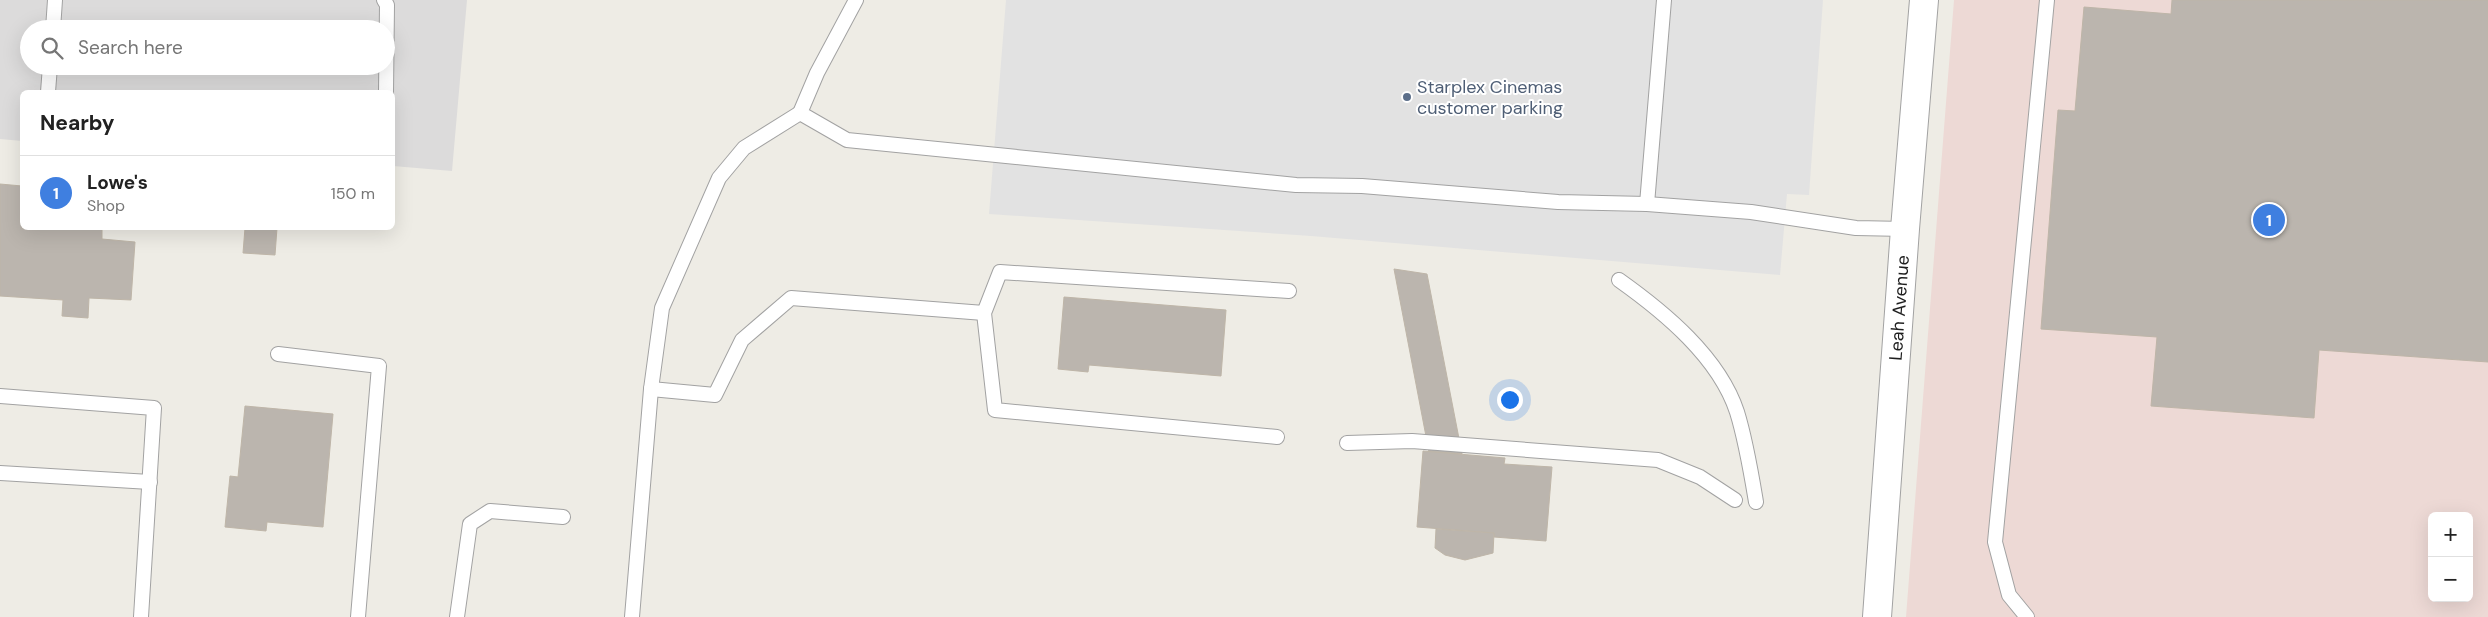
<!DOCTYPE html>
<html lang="en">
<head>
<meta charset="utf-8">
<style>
  body { margin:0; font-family:"DM Sans",sans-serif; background:#f2f2f2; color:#222 }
  .controls { position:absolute; right:15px; bottom:15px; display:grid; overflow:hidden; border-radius:8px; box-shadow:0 5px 20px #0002 }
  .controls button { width:45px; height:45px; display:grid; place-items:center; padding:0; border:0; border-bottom:1px solid #e0e0e0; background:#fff; color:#222; font:25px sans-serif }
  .you { position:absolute; left:1509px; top:399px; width:18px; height:18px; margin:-12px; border:4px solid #fff; border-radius:50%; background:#1a73e8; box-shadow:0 0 0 8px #1a73e833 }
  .badge { display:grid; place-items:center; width:32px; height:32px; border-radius:50%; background:#bb2611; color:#fff; font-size:16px; font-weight:700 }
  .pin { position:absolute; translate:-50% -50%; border:2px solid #fff; box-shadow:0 1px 5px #0006 }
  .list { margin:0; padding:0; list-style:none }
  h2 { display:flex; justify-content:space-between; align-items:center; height:65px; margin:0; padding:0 20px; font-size:21px }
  h2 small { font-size:16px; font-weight:400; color:#767676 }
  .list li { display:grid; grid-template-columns:32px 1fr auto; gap:15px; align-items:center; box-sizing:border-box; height:75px; padding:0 20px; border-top:1px solid #e0e0e0 }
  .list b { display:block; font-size:19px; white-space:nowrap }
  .list p { margin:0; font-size:16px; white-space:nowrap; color:#767676 }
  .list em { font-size:16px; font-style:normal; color:#767676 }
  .icon { flex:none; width:28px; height:28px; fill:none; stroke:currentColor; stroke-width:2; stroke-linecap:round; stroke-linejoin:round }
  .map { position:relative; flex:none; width:2488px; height:617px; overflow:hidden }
  .search { position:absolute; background:#fff; box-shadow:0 5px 20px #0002; left:20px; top:20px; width:375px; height:55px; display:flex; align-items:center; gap:12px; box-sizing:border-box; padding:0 18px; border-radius:28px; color:#767676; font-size:19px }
  .panel { position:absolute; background:#fff; box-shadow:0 5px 20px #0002; left:20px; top:90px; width:375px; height:140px; border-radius:8px }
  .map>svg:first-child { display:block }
  .residential { fill:#dcdbdb; fill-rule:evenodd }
  .commercial { fill:#edd9d5; fill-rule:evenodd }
  .parking { fill:#e2e2e2 }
  .building { fill:#bbb5ae; stroke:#beb5a8 }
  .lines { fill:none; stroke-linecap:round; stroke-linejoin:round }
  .lane-casing { stroke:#a2a2a2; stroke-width:16 }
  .street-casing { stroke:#a2a2a2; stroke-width:30 }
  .lane { stroke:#fff; stroke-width:14 }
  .street { stroke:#fff; stroke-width:28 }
  .service-dot { fill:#5c6f8a; stroke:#fff; stroke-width:2 }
  .labels { text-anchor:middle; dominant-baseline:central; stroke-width:4; stroke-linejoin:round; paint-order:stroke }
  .service-label { font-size:18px; fill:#4e5e75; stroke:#fff; text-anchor:start }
  .street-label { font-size:18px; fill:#1e1e1e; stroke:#fff }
</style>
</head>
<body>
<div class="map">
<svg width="2488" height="617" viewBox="0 0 2488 617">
  <rect width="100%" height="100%" fill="#eeece5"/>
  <path class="residential" d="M0,0H467L452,171L393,166L392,92H22V141L0,139ZM29,29H386V66H29Z"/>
  <path class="commercial" d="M1954,0H2488V617H1906ZM2432,516H2469V598H2432Z"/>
  <polygon class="parking" points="1006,0 1823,0 1809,195 1787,194 1780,275 1311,236 989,214"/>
  <g class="building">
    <polygon points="2172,0 2488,0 2488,362 2319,350 2314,418 2151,406 2157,337 2041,329 2058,110 2075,111 2084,7 2171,14"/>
    <polygon points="0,184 22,186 22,228 102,228 102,239 135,242 131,300 89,298 88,318 62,316 63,300 0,296"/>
    <polygon points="245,228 277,228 275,255 243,253"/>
    <polygon points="1394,269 1427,274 1462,454 1429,452"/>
    <polygon points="1064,297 1226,310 1221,376 1089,365 1088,372 1058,369"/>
    <polygon points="245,406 333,414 323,527 267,522 266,531 225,527 230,476 238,477"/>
    <polygon points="1423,451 1505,458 1504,464 1552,467 1546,541 1494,537 1494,533 1417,527"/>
    <polygon points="1436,529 1494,533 1493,553 1465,560 1445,555 1435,548"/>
  </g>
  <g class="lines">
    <g class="lane-casing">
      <g id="lane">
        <polyline points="384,0 387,5 386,92"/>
        <polyline points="856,0 817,73 800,113 847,140 1296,185 1362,186 1558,202 1647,204 1751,212 1856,228 1905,229"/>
        <polyline points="53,29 55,0"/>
        <polyline points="48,92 50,66"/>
        <polyline points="1647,204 1664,0"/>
        <path d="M1619,280C1664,312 1719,357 1737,412C1746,441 1751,472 1756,502"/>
        <polyline points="278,354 379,366 358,617"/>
        <polyline points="651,389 715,395 742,340 791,298 984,313"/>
        <polyline points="0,396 154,408 141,617"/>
        <polyline points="1277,437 995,410 984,313 1000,272 1289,291"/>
        <polyline points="1347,443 1412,441 1658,460 1700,477 1735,500"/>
        <polyline points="0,473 150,482"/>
        <polyline points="457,617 470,524 490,511 563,517"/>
        <polyline points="632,617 651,389 662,308 719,178 744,148 800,113"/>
        <polyline points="2027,617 2009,595 1995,542 2047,0"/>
      </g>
    </g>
    <g class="street-casing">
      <g id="street">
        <path id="s1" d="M1877,617L1905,229L1924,0"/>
      </g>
    </g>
    <use href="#lane" class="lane"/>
    <use href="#street" class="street"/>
  </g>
  <circle class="service-dot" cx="1407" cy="97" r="5"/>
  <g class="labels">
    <g class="service-label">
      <text x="1417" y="87">Starplex Cinemas<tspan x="1417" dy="21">customer parking</tspan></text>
    </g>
    <g class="street-label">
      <text stroke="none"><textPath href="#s1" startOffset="310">Leah Avenue</textPath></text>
    </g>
  </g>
</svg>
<div class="controls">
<button>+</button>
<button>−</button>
</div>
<div class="you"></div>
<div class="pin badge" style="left:2269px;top:220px;background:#3f7fe0">1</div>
<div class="search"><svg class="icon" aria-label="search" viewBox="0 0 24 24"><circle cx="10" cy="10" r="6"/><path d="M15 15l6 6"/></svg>Search here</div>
<section class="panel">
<h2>Nearby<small></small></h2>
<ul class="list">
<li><span class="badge" style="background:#3f7fe0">1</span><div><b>Lowe's</b><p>Shop</p></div><em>150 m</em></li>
</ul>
</section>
</div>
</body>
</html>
